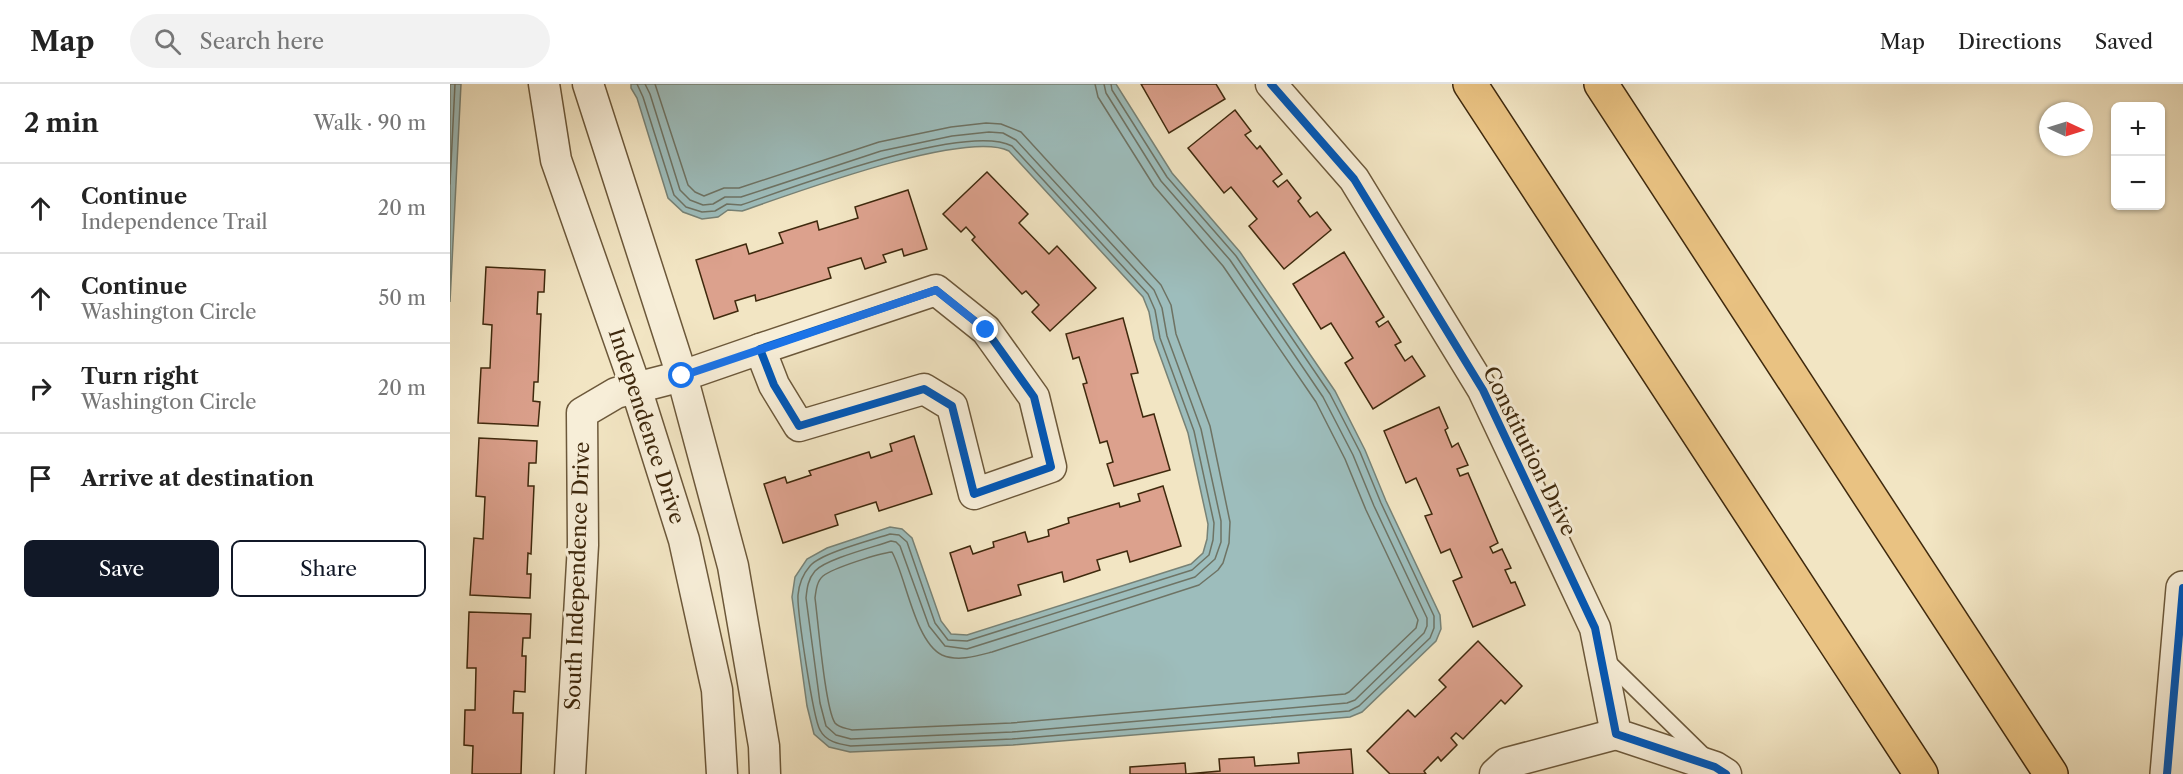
<!DOCTYPE html>
<html lang="en">
<head>
<meta charset="utf-8">
<style>
  body { margin:0; font-family:"Libre Caslon Text",serif; background:#f2f2f2; color:#222 }
  .controls { position:absolute; right:18px; top:18px; display:grid; overflow:hidden; border-radius:9px; box-shadow:0 2px 4px #0004 }
  .controls button { width:54px; height:54px; display:grid; place-items:center; padding:0; border:0; border-bottom:2px solid #e0e0e0; background:#fff; color:#222; font:30px sans-serif }
  .compass { position:absolute; left:1589px; top:18px; width:54px; height:54px; border-radius:50%; background:#fff; box-shadow:0 2px 4px #0004; rotate:94deg }
  .stop { position:absolute; width:18px; height:18px; margin:-14px; border:4px solid #1a73e8; border-radius:50%; background:#fff }
  .stop.end { background:#1a73e8; border-color:#fff; box-shadow:0 2px 6px #0008 }
  .list { margin:0; padding:0; list-style:none }
  h2 { display:flex; justify-content:space-between; align-items:center; height:78px; margin:0; padding:0 24px; font-size:26px }
  h2 small { font-size:20px; font-weight:400; color:#767676 }
  .list li { display:grid; grid-template-columns:39px 1fr auto; gap:18px; align-items:center; box-sizing:border-box; height:90px; padding:0 24px; border-top:2px solid #e0e0e0 }
  .list b { display:block; font-size:22px; white-space:nowrap }
  .list p { margin:0; font-size:20px; white-space:nowrap; color:#767676 }
  .list em { font-size:20px; font-style:normal; color:#767676 }
  .actions { display:flex; gap:12px; padding:18px 24px }
  .actions a { flex:1; padding:14px 0; border:2px solid #111827; border-radius:9px; text-align:center; font-size:21px; color:#111827 }
  .actions .main { background:#111827; color:#fff }
  .icon { flex:none; width:33px; height:33px; fill:none; stroke:currentColor; stroke-width:2; stroke-linecap:round; stroke-linejoin:round }
  .map { position:relative; flex:none; width:1733px; height:690px; overflow:hidden }
  header { display:flex; align-items:center; gap:36px; box-sizing:border-box; height:84px; padding:0 30px; background:#fff; border-bottom:2px solid #e0e0e0 }
  header strong { font-size:28px }
  nav { display:flex; gap:33px; margin-inline-start:auto; font-size:21px }
  .search { width:420px; height:54px; background:#f2f2f2; display:flex; align-items:center; gap:15px; box-sizing:border-box; padding:0 21px; border-radius:33px; color:#767676; font-size:22px }
  main { display:flex }
  aside { flex:1; background:#fff }
  .map>svg:first-child { display:block }
  .water { fill:#9dbdbc; stroke:#778276; stroke-width:1.5 }
  .lines { fill:none; stroke-linecap:round; stroke-linejoin:round }
  .shore { stroke:#6e7364; stroke-width:1.5 }
  .building { fill:#dca18d; stroke:#3f290d; stroke-width:1.5 }
  .service-casing { stroke:#6c583a; stroke-width:18 }
  .minor-casing { stroke:#6c583a; stroke-width:33 }
  .tertiary-casing { stroke:#6c583a; stroke-width:36 }
  .motorway-casing { stroke:#3f290d; stroke-width:36 }
  .service { stroke:#f7eed8; stroke-width:15 }
  .minor { stroke:#f7eed8; stroke-width:30 }
  .tertiary { stroke:#f7eed8; stroke-width:33 }
  .motorway { stroke:#e9c282; stroke-width:33 }
  .cycleway-casing { stroke:#f7eed8; stroke-width:11 }
  .cycleway { stroke:#0057b8; stroke-width:8 }
  .route { stroke:#1a73e8; stroke-width:8 }
  .labels { text-anchor:middle; dominant-baseline:central; stroke-width:6; stroke-linejoin:round; paint-order:stroke }
  .street-label { font-size:21px; fill:#3f290d; stroke:#f7eed8 }
</style>
</head>
<body>
<header>
<strong>Map</strong>
<div class="search"><svg class="icon" aria-label="search" viewBox="0 0 24 24"><circle cx="10" cy="10" r="6"/><path d="M15 15l6 6"/></svg>Search here</div>
<nav><a>Map</a><a>Directions</a><a>Saved</a></nav>
</header>
<main>
<aside>
<h2>2 min<small>Walk · 90 m</small></h2>
<ul class="list">
<li><svg class="icon" aria-label="ahead" viewBox="0 0 24 24"><path d="M12 20V5M6 11l6-6 6 6"/></svg><div><b>Continue</b><p>Independence Trail</p></div><em>20 m</em></li>
<li><svg class="icon" aria-label="ahead" viewBox="0 0 24 24"><path d="M12 20V5M6 11l6-6 6 6"/></svg><div><b>Continue</b><p>Washington Circle</p></div><em>50 m</em></li>
<li><svg class="icon" aria-label="right" viewBox="0 0 24 24"><path d="M7 20v-9h11M14 6l5 5-5 5"/></svg><div><b>Turn right</b><p>Washington Circle</p></div><em>20 m</em></li>
<li><svg class="icon" aria-label="arrive" viewBox="0 0 24 24"><path d="M6 21V4h12l-3 4 3 4H6"/></svg><div><b>Arrive at destination</b></div></li>
</ul>
<div class="actions"><a class="main">Save</a><a>Share</a></div>
</aside>
<div class="map">
<svg width="1733" height="690" viewBox="0 0 1733 690">
  <rect width="100%" height="100%" fill="#f2e5c3"/>
  <filter id="stains"><feTurbulence type="fractalNoise" baseFrequency=".00333" numOctaves="4"/><feColorMatrix values="0 0 0 0 .2 0 0 0 0 .09 0 0 0 0 .02 0 0 0 .5 -.17"/></filter>
  <radialGradient id="worn" r=".72"><stop offset=".6" stop-color="#630" stop-opacity="0"/><stop offset="1" stop-color="#630" stop-opacity=".3"/></radialGradient>
  <g class="water">
    <polygon points="0,0 11,0 0,218"/>
    <path d="M181,0H666L722,89L790,168L885,307L915,366L936,417L990,531L991,545L986,557L912,628L900,633L563,661L400,668L379,663L364,650L357,622L342,513L345,493L357,475L377,464L440,443L452,445L462,454L491,537L501,550L517,551L741,480L753,469L757,455L758,440L738,349L704,255L699,228L693,213L559,67C515,45 342,110 292,127L278,126L268,133L252,135L233,128L218,114L187,14L181,4Z"/>
  </g>
  <g class="lines">
    <g class="shore">
      <path d="M187,0L193,13L224,111L236,123L252,128L265,127L277,120L291,121C344,103 516,38 562,62L698,210L705,226L710,254L744,347L764,439L763,456L759,471L742,486L517,557L498,556L485,539L457,458L449,451L440,450C422,456 371,469 360,482C353,490 349,500 348,511C347,526 363,634 370,646C376,658 389,660 401,662L562,655L899,627L909,622L980,554L984,544V532L931,419L910,368L880,310L786,172L717,93L662,6L661,0"/>
      <path d="M195,0L200,10L230,106L240,116L253,121L263,120L275,113H291L431,67L502,52L539,48L553,49L566,56L704,206L712,224L717,252L751,345L771,437V458L765,475L745,493L517,565L495,562L479,542L450,462L446,458L441,457C424,463 376,475 365,487C358,495 357,504 356,514L370,619L376,642L386,651L401,655L562,648L897,619L905,616L974,549L977,542V534L924,422L903,371L873,313L780,176L711,97L656,9L654,0"/>
      <path d="M205,0L238,101L245,108L254,112L274,104H289L429,58L501,43L536,39L551,40L571,48L711,201L721,221L726,250L760,342L780,438L779,459L773,479L768,486L749,501L542,568C527,572 508,578 492,571C465,558 456,493 442,468C430,469 383,484 373,492C367,497 366,506 365,514C368,536 375,624 385,639C389,644 396,644 402,646L561,639L895,610L899,608L966,544L968,536L916,426L895,375L866,318L773,182L704,102L648,13L645,0"/>
      <polyline points="0,100 5,0"/>
    </g>
  </g>
  <g class="building">
    <polygon points="691,0 766,0 775,15 719,49"/>
    <polygon points="785,26 801,47 795,51 807,65 810,62 832,90 823,97 828,103 837,96 851,114 848,117 860,133 867,128 881,146 834,185 799,142 807,135 781,103 774,109 738,64"/>
    <polygon points="537,88 578,130 569,139 599,170 607,162 646,204 600,247 582,228 589,221 576,207 572,210 522,156 525,153 516,143 511,148 493,130"/>
    <polygon points="458,106 477,165 454,172 452,165 433,171 436,178 415,185 411,174 378,184 381,194 306,217 305,211 285,217 288,227 264,235 246,176 296,160 299,170 333,159 329,149 367,137 369,146 408,134 405,123"/>
    <polygon points="894,168 934,233 926,238 929,243 938,237 951,258 945,261 955,277 962,272 975,292 923,325 895,279 903,274 881,239 871,245 843,200"/>
    <polygon points="36,183 95,186 94,208 88,208 87,230 91,230 88,298 84,298 83,317 90,318 88,342 28,339 31,284 40,284 42,241 33,240"/>
    <polygon points="673,234 688,289 681,290 693,333 704,330 720,386 664,402 657,380 663,378 657,357 650,359 633,300 637,299 629,273 623,275 616,250"/>
    <polygon points="989,323 998,344 995,346 1002,363 1008,359 1018,381 1007,385 1010,392 1018,389 1048,459 1040,463 1043,469 1052,465 1061,484 1055,486 1061,499 1065,498 1075,521 1023,543 1003,497 1012,493 1000,465 991,469 975,432 982,430 966,394 956,399 934,347"/>
    <polygon points="464,352 482,410 429,427 426,418 385,431 388,441 333,459 314,400 335,393 337,399 361,391 359,387 419,368 421,374 442,367 440,360"/>
    <polygon points="29,354 87,357 86,379 79,379 78,402 84,402 81,470 78,469 77,490 81,490 80,514 20,511 24,454 33,455 35,413 26,412"/>
    <polygon points="713,402 731,462 680,478 677,467 647,476 650,486 614,498 612,488 568,501 571,511 518,527 500,469 520,462 523,470 544,463 543,458 575,448 578,458 599,452 598,446 619,439 618,434 669,419 670,423 690,417 688,410"/>
    <polygon points="19,528 81,530 80,554 73,554 72,572 76,572 75,608 64,607 63,629 73,629 71,690 22,690 23,662 14,661 15,626 25,626 26,584 17,584"/>
    <polygon points="1028,557 1072,602 1055,620 1051,616 1013,655 1006,649 1001,654 1007,661 991,677 988,673 974,687 976,690 940,690 917,667 958,626 965,633 996,603 989,596"/>
    <polygon points="901,665 903,690 680,690 680,683 735,679 736,690 770,687 769,675 804,673 805,682 849,679 848,669"/>
  </g>
  <g class="lines">
    <g class="service-casing">
      <polyline id="service" points="1156,576 1255,673"/>
    </g>
    <g class="minor-casing">
      <g id="minor">
        <polyline points="94,0 106,76 186,304 234,456 267,606 272,690"/>
        <polyline points="138,0 232,292 283,482 314,662 315,690"/>
        <polyline points="821,0 904,95 1033,306 1145,544 1166,650 1265,683 1276,690"/>
        <polygon points="486,206 536,246 584,313 601,383 524,410 502,322 474,305 349,342 324,301 310,265"/>
        <polyline points="120,690 133,461 132,329 166,309 232,292 310,265"/>
        <polyline points="1045,690 1057,679 1166,650"/>
      </g>
    </g>
    <g class="tertiary-casing">
      <polyline id="tertiary" points="1717,690 1733,504"/>
    </g>
    <g class="motorway-casing">
      <g id="motorway">
        <polyline points="1020,0 1471,690"/>
        <polyline points="1151,0 1601,690"/>
      </g>
    </g>
    <use href="#service" class="service"/>
    <use href="#minor" class="minor"/>
    <use href="#tertiary" class="tertiary"/>
    <use href="#motorway" class="motorway"/>
    <g class="cycleway-casing">
      <g id="cycleway">
        <polyline points="821,0 904,95 1033,306 1145,544 1166,650 1265,683 1276,690"/>
        <polygon points="486,206 536,246 584,313 601,383 524,410 502,322 474,305 349,342 324,301 310,265"/>
        <polyline points="1717,690 1733,504"/>
      </g>
    </g>
    <use href="#cycleway" class="cycleway"/>
  </g>
  <g class="lines">
    <polyline class="route" points="232,292 486,206 536,246"/>
  </g>
  <g class="labels">
    <g class="street-label">
      <text transform="translate(197 342) rotate(72)">Independence Drive</text>
      <text transform="translate(1080 367) rotate(64)">Constitution Drive</text>
      <text transform="translate(127 492) rotate(-88)">South Independence Drive</text>
    </g>
  </g>
  <rect width="100%" height="100%" filter="url(#stains)"/>
  <rect width="100%" height="100%" fill="url(#worn)"/>
</svg>
<div class="controls">
<button>+</button>
<button>−</button>
</div>
<svg class="compass" viewBox="-18 -18 36 36"><path d="M0-13l5 13h-10z" fill="#e53935"/><path d="M0 13l5-13h-10z" fill="#767676"/></svg>
<div class="stop" style="left:232px;top:292px"></div>
<div class="stop end" style="left:536px;top:246px"></div>
</div>
</main>
</body>
</html>
